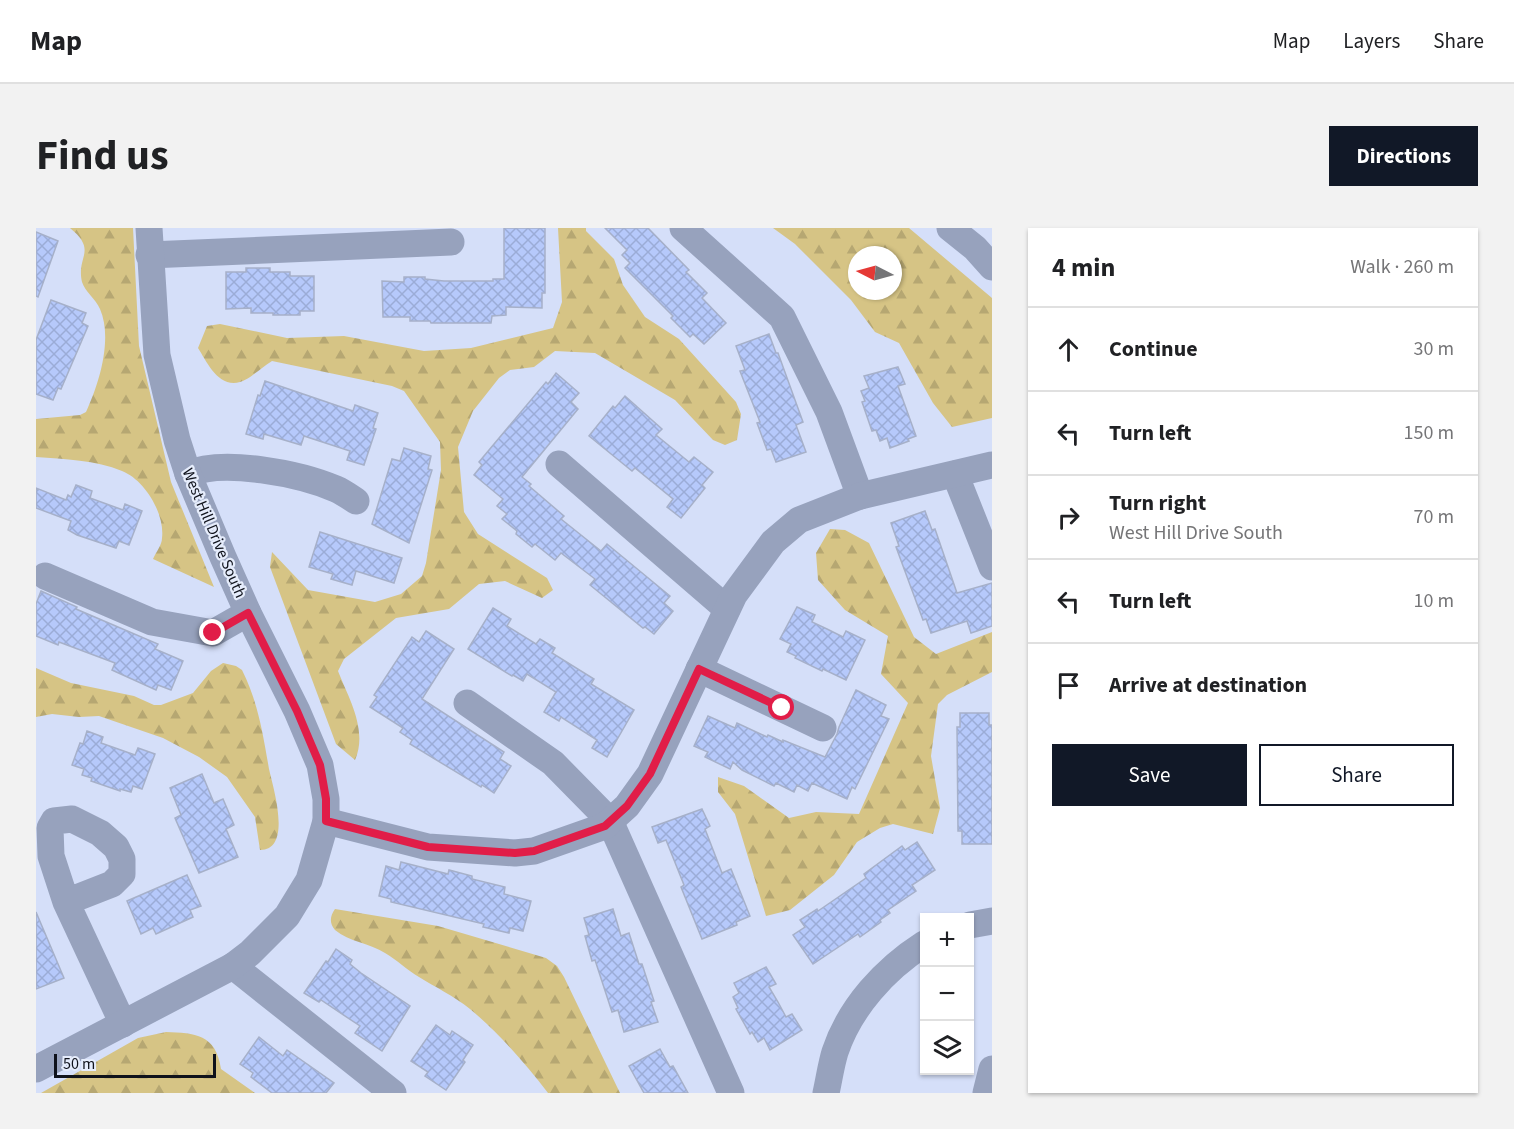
<!DOCTYPE html>
<html lang="en">
<head>
<meta charset="utf-8">
<style>
  body { margin:0; font-family:"Source Sans 3",sans-serif; background:#f2f2f2; color:#202124 }
  .controls { position:absolute; right:18px; bottom:18px; display:grid; overflow:hidden; border-radius:0px; box-shadow:0 2px 4px #0004 }
  .controls button { width:54px; height:54px; display:grid; place-items:center; padding:0; border:0; border-bottom:2px solid #e0e0e0; background:#fff; color:#202124; font:30px sans-serif }
  .compass { position:absolute; left:812px; top:18px; width:54px; height:54px; border-radius:50%; background:#fff; box-shadow:0 2px 4px #0004; rotate:276deg }
  .scale { position:absolute; left:18px; bottom:15px; width:162px; box-sizing:border-box; padding-left:6px; border:3px solid #0f121b; border-top:0; font-size:16px; line-height:21px; white-space:nowrap; color:#0f121b; -webkit-text-stroke:4px #e6edfc; paint-order:stroke }
  .stop { position:absolute; width:18px; height:18px; margin:-14px; border:4px solid #e11d48; border-radius:50%; background:#fff }
  .stop.end { background:#e11d48; border-color:#fff; box-shadow:0 2px 6px #0008 }
  .list { margin:0; padding:0; list-style:none }
  h2 { display:flex; justify-content:space-between; align-items:center; height:78px; margin:0; padding:0 24px; font-size:26px }
  h2 small { font-size:20px; font-weight:400; color:#757577 }
  .list li { display:grid; grid-template-columns:39px 1fr auto; gap:18px; align-items:center; box-sizing:border-box; height:84px; padding:0 24px; border-top:2px solid #e0e0e0 }
  .list b { display:block; font-size:22px; white-space:nowrap }
  .list p { margin:0; font-size:20px; white-space:nowrap; color:#757577 }
  .list em { font-size:20px; font-style:normal; color:#757577 }
  .actions { display:flex; gap:12px; padding:18px 24px }
  .actions a { flex:1; padding:14px 0; border:2px solid #111827; border-radius:0px; text-align:center; font-size:21px; color:#111827 }
  .actions .main { background:#111827; color:#fff }
  .icon { flex:none; width:33px; height:33px; fill:none; stroke:currentColor; stroke-width:2; stroke-linecap:round; stroke-linejoin:round }
  .map { position:relative; flex:none; width:956px; height:865px; overflow:hidden; border-radius:0px }
  header { display:flex; align-items:center; gap:36px; box-sizing:border-box; height:84px; padding:0 30px; background:#fff; border-bottom:2px solid #e0e0e0 }
  header strong { font-size:28px }
  nav { display:flex; gap:33px; margin-inline-start:auto; font-size:21px }
  .intro { display:flex; align-items:center; justify-content:space-between; box-sizing:border-box; height:144px; padding:0 36px }
  h1 { margin:0; font-size:42px }
  .button { padding:15px 27px; border-radius:0px; background:#111827; color:#fff; font-size:21px; font-weight:700 }
  main { display:flex; gap:36px; padding:0 36px }
  aside { flex:1; background:#fff; border-radius:0px; box-shadow:0 2px 4px #0004 }
  .map>svg:first-child { display:block }
  .forest { fill:url(#forest-firs); fill-rule:evenodd }
  .building { fill:url(#building-cross-hatch); stroke:#a6b0c9; stroke-width:1.5 }
  .lines { fill:none; stroke-linecap:round; stroke-linejoin:round }
  .minor { stroke:#97a2bd; stroke-width:27 }
  .route { stroke:#e11d48; stroke-width:8 }
  .labels { text-anchor:middle; dominant-baseline:central; stroke-width:4.5; stroke-linejoin:round; paint-order:stroke }
  .street-label { font-size:16px; fill:#0f121b; stroke:#e6edfc }
</style>
</head>
<body>
<header>
<strong>Map</strong>
<nav><a>Map</a><a>Layers</a><a>Share</a></nav>
</header>
<div class="intro"><h1>Find us</h1><a class="button">Directions</a></div>
<main>
<div class="map">
<svg width="956" height="865" viewBox="0 0 956 865">
  <defs>
    <pattern id="forest-firs" width="22" height="20" patternUnits="userSpaceOnUse" patternTransform="scale(1.5)"><rect width="22" height="20" fill="#d6c485"/><path d="M5 1l3.5 6h-7zM16 11l3.5 6h-7z" fill="#b6a772"/></pattern>
    <pattern id="building-cross-hatch" width="8" height="8" patternUnits="userSpaceOnUse" patternTransform="scale(1.5)"><rect width="8" height="8" fill="#b6c9fb"/><path d="M0 0l8 8M0 8l8-8" fill="none" stroke="#9bacd7"/></pattern>
  </defs>
  <rect width="100%" height="100%" fill="#d5dff9"/>
  <g class="forest">
    <path d="M34,0H97L103,118L135,254L178,359L117,331C120,324 126,317 126,310C129,286 109,252 86,243C60,232 28,231 0,229V191L44,187L50,184C63,156 77,111 64,81C60,71 49,64 46,54C40,28 62,23 34,0Z"/>
    <path d="M522,0H550V3L578,31L587,57L609,89L643,111L700,174L705,186L701,212L689,217L677,212L639,172L559,125L519,123L498,139L474,142L463,150L437,183L422,219L428,284L442,306L511,350L517,362L506,370L469,353L443,356L413,381L360,390L308,431L302,443C313,471 332,502 319,532L300,516L234,339L236,324L272,362L339,374L365,366L386,348L390,335L405,242L404,214L368,163L356,158L236,133C228,138 212,152 204,154C182,160 171,134 162,120L171,98L184,96L251,110L308,108L388,123L435,120L517,100L526,74Z"/>
    <path d="M737,0H873L956,70V190L916,199L897,175L863,115L839,104L815,72L759,16ZM821,27H857V63H821Z"/>
    <polygon points="794,301 809,302 833,315 878,409 900,426 956,404 956,444 911,467 902,476 895,528 904,580 897,606 857,596 844,600 821,614 798,647 754,682 730,688 699,586 682,564 682,549 708,558 753,590 780,584 823,586 872,475 845,446 852,408 809,382 782,352 780,325"/>
    <path d="M187,435L200,438L206,442C222,474 227,506 233,541C237,559 257,622 224,622L219,589L191,549L163,529L127,510L63,488L43,489L16,486L0,489V440L35,455L98,468L118,477H125L157,465L175,443Z"/>
    <path d="M299,681L402,698L510,730L521,738L528,749L584,865H512C489,835 463,805 434,781C418,768 399,759 383,749C371,742 361,732 349,725C334,715 313,714 299,702C293,695 294,688 299,681Z"/>
    <path d="M130,804C159,805 180,806 185,841L219,865H5L102,810Z"/>
  </g>
  <g class="building">
    <polygon points="468,0 509,0 509,65 506,65 506,80 470,79 470,87 456,88 455,95 395,95 394,93 374,93 374,89 347,89 346,53 368,54 368,49 389,49 389,51 408,53 457,53 457,51 468,51"/>
    <polygon points="569,0 612,0 653,42 650,44 671,65 666,70 690,95 668,116 657,106 654,109 635,90 637,88 589,40 594,35 586,27 591,22"/>
    <polygon points="0,4 22,13 2,69 0,68"/>
    <polygon points="210,40 234,40 234,44 254,44 254,48 278,48 278,83 264,83 264,87 237,87 237,85 215,85 215,80 190,81 190,44 210,44"/>
    <polygon points="15,72 50,85 46,95 52,98 25,161 22,160 17,172 0,166 0,112"/>
    <polygon points="733,106 740,125 742,125 767,194 760,197 770,224 740,234 735,221 731,222 721,195 724,194 704,143 709,142 700,118"/>
    <polygon points="862,139 869,156 862,158 880,208 872,211 873,213 854,220 851,210 844,213 840,202 836,203 826,174 829,173 825,163 833,160 828,148"/>
    <polygon points="520,145 543,165 535,174 542,181 486,249 495,256 493,258 528,288 525,291 565,323 571,316 634,368 628,375 637,383 618,406 609,399 607,400 554,357 559,351 525,325 519,332 499,316 496,319 480,306 481,303 466,291 471,286 461,278 467,271 438,247 446,237 443,234 510,154 512,156"/>
    <polygon points="229,153 317,183 319,177 342,185 337,200 340,201 328,237 311,232 314,223 268,208 265,217 228,206 227,211 210,206 222,167 224,168"/>
    <polygon points="589,168 626,201 620,207 653,234 658,229 677,244 666,257 669,260 645,290 631,279 637,271 599,240 596,243 553,208 577,178 579,180"/>
    <polygon points="368,220 395,228 392,241 396,242 373,315 336,296 356,231 364,233"/>
    <polygon points="40,257 56,263 54,270 87,282 89,276 106,283 93,317 83,313 80,320 41,307 32,302 35,293 0,280 0,260 30,272 32,267 35,269"/>
    <polygon points="889,283 896,302 899,301 921,365 956,355 956,398 935,405 931,393 895,405 890,391 887,392 860,319 863,318 855,295"/>
    <polygon points="284,304 366,330 358,355 320,343 316,357 295,351 297,346 273,339"/>
    <polygon points="5,363 41,379 40,381 122,416 119,421 147,433 135,462 122,457 120,462 76,442 79,435 23,414 22,417 0,408 0,376"/>
    <polygon points="761,379 779,387 776,394 791,401 807,409 810,403 829,412 810,452 787,441 786,443 759,430 760,428 751,424 755,416 744,411"/>
    <polygon points="457,380 475,391 471,398 500,416 504,411 519,420 516,425 558,451 555,456 598,482 571,529 556,520 561,512 525,489 523,493 508,484 520,464 491,446 487,453 477,447 476,448 432,421"/>
    <polygon points="390,403 418,421 386,471 468,524 464,531 475,538 458,565 446,557 445,559 374,516 376,512 364,504 367,500 334,479 341,469 338,467 376,409 383,414"/>
    <polygon points="820,462 850,477 845,488 853,491 819,561 816,559 811,571 776,555 772,563 761,557 758,564 740,555 738,558 706,542 697,534 694,541 669,529 672,524 658,518 672,488 699,500 701,495 731,509 732,507 747,514 747,512 789,529 801,506 803,499"/>
    <polygon points="924,485 953,485 953,497 956,497 956,616 926,616 926,603 922,603 921,499 924,499"/>
    <polygon points="51,503 67,509 65,515 99,527 102,520 119,526 106,561 97,558 95,564 84,561 84,563 55,553 56,550 46,547 48,541 36,537 44,515 47,516"/>
    <polygon points="166,546 178,575 187,571 193,585 198,597 190,601 202,629 163,645 139,590 145,587 134,560"/>
    <polygon points="666,581 674,598 669,601 686,645 695,641 714,688 700,694 701,697 666,711 645,659 648,657 630,612 622,615 616,599"/>
    <polygon points="881,614 899,642 876,657 880,663 852,682 854,685 844,692 845,694 824,709 822,706 777,736 757,707 769,699 764,692 781,681 782,683 830,650 828,646 866,618 869,622"/>
    <polygon points="365,634 412,646 413,642 436,648 436,651 469,659 468,666 495,673 487,703 474,700 473,705 447,699 448,696 355,674 355,671 343,668 350,638 363,642"/>
    <polygon points="151,647 165,678 154,682 157,689 120,706 117,700 105,706 91,673"/>
    <polygon points="577,681 585,708 593,705 603,736 606,736 618,773 615,774 622,794 588,804 582,782 576,784 559,732 556,733 549,708 553,707 548,690"/>
    <polygon points="0,684 28,750 0,761"/>
    <polygon points="300,721 316,732 314,736 325,745 374,778 346,823 319,805 324,798 285,772 283,774 268,765 290,733 292,734"/>
    <polygon points="730,739 740,756 733,759 742,774 750,789 756,786 766,802 734,822 728,810 722,814 716,804 714,806 700,781 702,780 697,769 703,765 698,755"/>
    <polygon points="400,797 414,807 416,803 437,817 427,832 429,834 410,862 389,848 392,844 375,833"/>
    <polygon points="223,809 247,828 251,822 298,855 290,865 236,865 215,849 217,845 204,836"/>
    <polygon points="624,821 634,839 637,838 652,865 608,865 593,838"/>
  </g>
  <g class="lines">
    <g class="minor">
      <polyline points="647,0 746,89 793,184 824,268"/>
      <polyline points="914,0 939,20 956,39"/>
      <polyline points="113,27 415,14"/>
      <polyline points="523,236 691,381"/>
      <path d="M152,246C187,230 265,246 300,261C307,264 314,269 320,273"/>
      <polyline points="919,246 956,339"/>
      <polyline points="9,348 116,394 177,405 212,385"/>
      <polyline points="663,441 787,500"/>
      <polyline points="431,475 517,535 574,593 695,865"/>
      <polyline points="290,593 392,619 479,625 498,623 569,598 591,578 614,546 698,367 737,314 763,292 824,268 956,237"/>
      <polyline points="30,674 76,656 86,646 86,631 80,619 64,605 36,591 18,593 14,600 15,628 30,674 87,796"/>
      <polyline points="934,697 956,693"/>
      <polyline points="197,738 357,865"/>
      <polyline points="0,841 197,738 214,725 251,688 273,652 290,593 290,571 284,537 261,483 212,385 187,329 152,246 141,212 121,127 113,0"/>
      <path d="M790,865C793,852 795,837 799,824C814,779 849,741 888,716"/>
      <polyline points="950,865 956,841"/>
    </g>
  </g>
  <g class="lines">
    <polyline class="route" points="177,405 212,385 261,483 284,537 290,571 290,593 392,619 479,625 498,623 569,598 591,578 614,546 663,441 746,480"/>
  </g>
  <g class="labels">
    <g class="street-label">
      <text transform="translate(178 305) rotate(67)">West Hill Drive South</text>
    </g>
  </g>
</svg>
<div class="controls">
<button>+</button>
<button>−</button>
<button><svg class="icon" aria-label="layers" viewBox="0 0 24 24"><path d="M12 4l9 5-9 5-9-5zM3 14l9 5 9-5"/></svg></button>
</div>
<svg class="compass" viewBox="-18 -18 36 36"><path d="M0-13l5 13h-10z" fill="#e53935"/><path d="M0 13l5-13h-10z" fill="#757577"/></svg>
<div class="scale">50 m</div>
<div class="stop" style="left:746px;top:480px"></div>
<div class="stop end" style="left:177px;top:405px"></div>
</div>
<aside>
<h2>4 min<small>Walk · 260 m</small></h2>
<ul class="list">
<li><svg class="icon" aria-label="ahead" viewBox="0 0 24 24"><path d="M12 20V5M6 11l6-6 6 6"/></svg><div><b>Continue</b></div><em>30 m</em></li>
<li><svg class="icon" aria-label="left" viewBox="0 0 24 24"><path d="M17 20v-9H6M10 6l-5 5 5 5"/></svg><div><b>Turn left</b></div><em>150 m</em></li>
<li><svg class="icon" aria-label="right" viewBox="0 0 24 24"><path d="M7 20v-9h11M14 6l5 5-5 5"/></svg><div><b>Turn right</b><p>West Hill Drive South</p></div><em>70 m</em></li>
<li><svg class="icon" aria-label="left" viewBox="0 0 24 24"><path d="M17 20v-9H6M10 6l-5 5 5 5"/></svg><div><b>Turn left</b></div><em>10 m</em></li>
<li><svg class="icon" aria-label="arrive" viewBox="0 0 24 24"><path d="M6 21V4h12l-3 4 3 4H6"/></svg><div><b>Arrive at destination</b></div></li>
</ul>
<div class="actions"><a class="main">Save</a><a>Share</a></div>
</aside>
</main>
</body>
</html>
